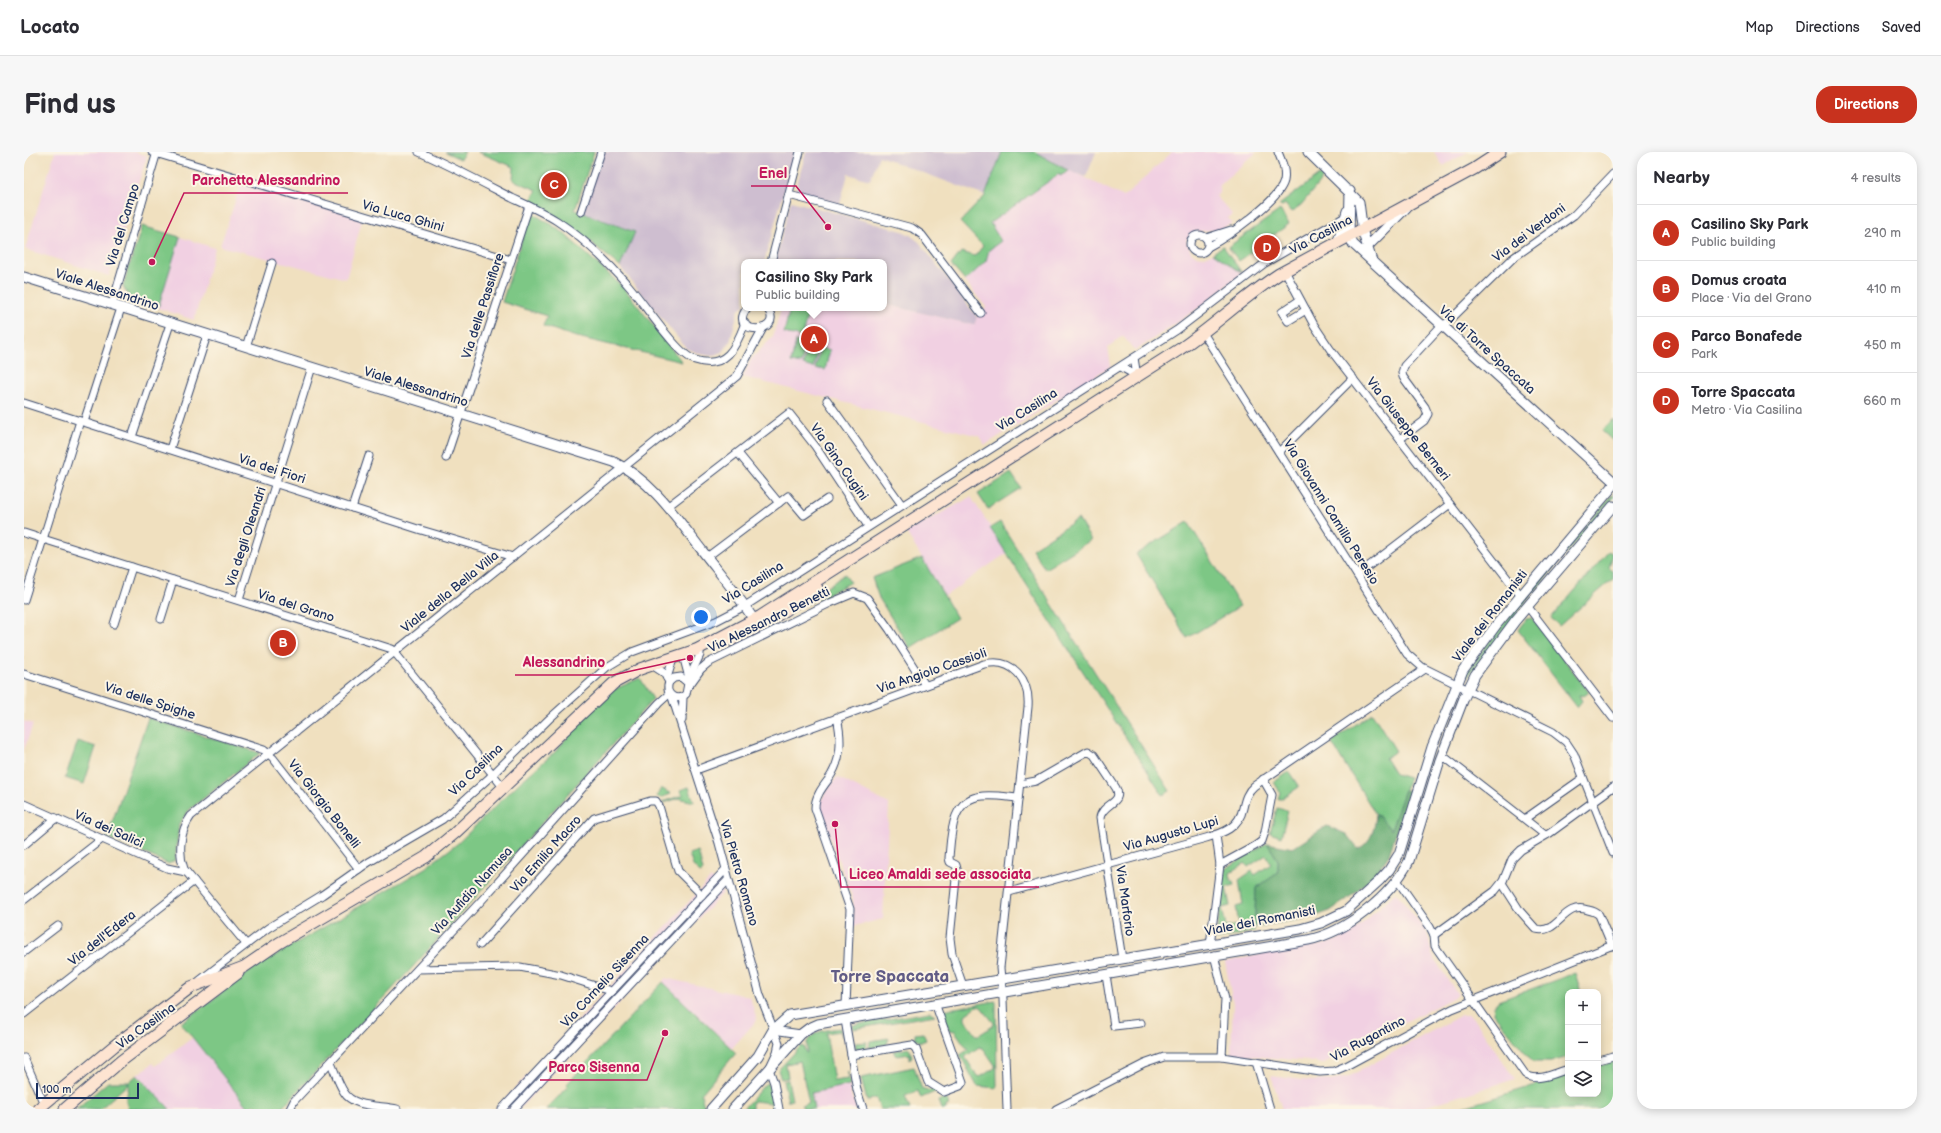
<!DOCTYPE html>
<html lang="en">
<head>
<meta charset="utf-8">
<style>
  body { margin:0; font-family:"Balsamiq Sans",sans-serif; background:#f7f7f7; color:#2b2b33 }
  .controls { position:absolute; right:12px; bottom:12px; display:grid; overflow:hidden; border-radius:8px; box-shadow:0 2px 10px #0003 }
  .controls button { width:36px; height:36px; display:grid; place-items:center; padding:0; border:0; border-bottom:1px solid #e1e1e2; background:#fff; color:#2b2b33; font:20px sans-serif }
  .scale { position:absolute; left:12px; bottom:10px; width:103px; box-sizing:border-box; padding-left:4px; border:2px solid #1b2f5e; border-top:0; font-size:11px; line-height:14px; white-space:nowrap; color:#1b2f5e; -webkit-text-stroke:3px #fcf5e5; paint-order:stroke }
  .you { position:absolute; left:677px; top:465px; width:14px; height:14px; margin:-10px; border:3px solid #fff; border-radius:50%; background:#1a73e8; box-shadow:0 0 0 6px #1a73e833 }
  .badge { display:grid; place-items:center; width:26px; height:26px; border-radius:50%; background:#c8321e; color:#fff; font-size:13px; font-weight:700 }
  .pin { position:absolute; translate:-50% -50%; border:2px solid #fff; box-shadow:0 1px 4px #0006 }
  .popup { position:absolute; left:717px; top:107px; width:146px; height:52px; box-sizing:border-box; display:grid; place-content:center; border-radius:8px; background:#fff; filter:drop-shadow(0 1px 3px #0005); font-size:13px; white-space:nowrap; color:#7c7c81 }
  .popup b { font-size:15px; color:#2b2b33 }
  .popup::after { content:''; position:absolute; left:50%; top:100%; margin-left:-8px; border:8px solid transparent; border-top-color:#fff }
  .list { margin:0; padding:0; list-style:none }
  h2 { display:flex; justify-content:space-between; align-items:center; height:52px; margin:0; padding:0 16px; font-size:17px }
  h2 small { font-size:13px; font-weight:400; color:#7c7c81 }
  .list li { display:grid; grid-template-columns:26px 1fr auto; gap:12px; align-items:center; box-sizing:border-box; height:56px; padding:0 16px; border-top:1px solid #e1e1e2 }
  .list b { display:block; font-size:15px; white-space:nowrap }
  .list p { margin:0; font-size:13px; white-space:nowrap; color:#7c7c81 }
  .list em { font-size:13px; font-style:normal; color:#7c7c81 }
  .icon { flex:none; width:22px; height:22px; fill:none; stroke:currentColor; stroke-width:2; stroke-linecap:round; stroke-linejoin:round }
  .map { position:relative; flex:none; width:1589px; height:957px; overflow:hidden; border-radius:16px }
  header { display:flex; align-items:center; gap:24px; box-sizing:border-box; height:56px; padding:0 20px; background:#fff; border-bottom:1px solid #e1e1e2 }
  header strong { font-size:19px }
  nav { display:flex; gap:22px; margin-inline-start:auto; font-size:14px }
  .intro { display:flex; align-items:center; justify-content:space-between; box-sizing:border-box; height:96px; padding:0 24px }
  h1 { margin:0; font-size:28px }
  .button { padding:10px 18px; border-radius:16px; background:#c8321e; color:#fff; font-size:14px; font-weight:700 }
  main { display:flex; gap:24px; padding:0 24px }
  aside { flex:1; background:#fff; border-radius:16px; box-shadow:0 2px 10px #0003 }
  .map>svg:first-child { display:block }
  .built { fill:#f1d0e2 }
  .industrial { fill:#cebed0 }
  .green { fill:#7dc785; stroke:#4c7b72; fill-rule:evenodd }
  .forest { fill:#66ac72; stroke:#406e68 }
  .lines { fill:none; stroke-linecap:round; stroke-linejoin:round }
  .minor-casing { stroke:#3b4a6d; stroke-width:9 }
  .tertiary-casing { stroke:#3b4a6d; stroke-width:11 }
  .secondary-casing { stroke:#3b4a6d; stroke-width:13 }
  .minor { stroke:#fff; stroke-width:7 }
  .tertiary { stroke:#fff; stroke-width:9 }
  .secondary { stroke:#fde4d1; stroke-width:11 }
  .labels { text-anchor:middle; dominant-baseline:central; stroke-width:4; stroke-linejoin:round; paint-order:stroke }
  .street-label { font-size:13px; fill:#1b2f5e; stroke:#fcf5e5 }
  .district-label { font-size:17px; font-weight:bold; fill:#615c86; stroke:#fcf5e5 }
  .leader { fill:none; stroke:#c2185b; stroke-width:1.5 }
  .callout-dot { fill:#c2185b; stroke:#fcf5e5; stroke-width:1.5 }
  .callout-label { font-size:14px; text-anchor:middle; font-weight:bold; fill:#c2185b; stroke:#fcf5e5; stroke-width:4; stroke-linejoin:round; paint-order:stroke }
</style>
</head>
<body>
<header>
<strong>Locato</strong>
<nav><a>Map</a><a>Directions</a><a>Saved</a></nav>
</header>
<div class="intro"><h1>Find us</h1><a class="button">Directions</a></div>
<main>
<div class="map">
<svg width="1589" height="957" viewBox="0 0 1589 957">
  <rect width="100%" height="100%" fill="#fcf5e5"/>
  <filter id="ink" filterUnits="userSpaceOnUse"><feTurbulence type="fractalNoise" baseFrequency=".025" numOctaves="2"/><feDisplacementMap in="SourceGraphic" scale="8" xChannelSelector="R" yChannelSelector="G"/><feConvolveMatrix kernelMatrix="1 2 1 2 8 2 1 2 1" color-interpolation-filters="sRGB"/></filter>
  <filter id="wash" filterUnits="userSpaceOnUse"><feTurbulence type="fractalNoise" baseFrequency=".012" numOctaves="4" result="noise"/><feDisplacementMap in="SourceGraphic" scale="16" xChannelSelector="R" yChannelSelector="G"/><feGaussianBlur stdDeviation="0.9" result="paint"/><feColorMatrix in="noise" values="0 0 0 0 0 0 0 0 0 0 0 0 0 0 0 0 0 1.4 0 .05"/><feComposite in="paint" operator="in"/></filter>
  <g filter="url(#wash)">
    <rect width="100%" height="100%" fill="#f0e0bf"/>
    <g class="built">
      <polygon points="31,0 111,0 123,4 85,124 1,97"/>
      <polygon points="1148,0 1233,0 1196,32 1195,41 1192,44 1208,62 1204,66 1209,71 1195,77 1170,80 1162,88 1167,100 1173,104 1179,105 1189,101 1218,121 1173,157 1111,199 1099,184 1084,195 1087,214 961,293 955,284 719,225 727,207 749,185 757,156 860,156 860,152 950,173 953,165 962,155 941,129 962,109 965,98 977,89 965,71 1035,22 1037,24 1046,18 1100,45"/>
      <polygon points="1410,0 1444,0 1419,14"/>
      <polygon points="218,29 339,65 322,127 196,94"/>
      <polygon points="156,85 191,96 170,168 134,156"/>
      <polygon points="947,345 983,401 921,444 882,380"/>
      <polygon points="0,569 9,572 0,598"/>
      <polygon points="813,625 865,652 859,767 830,774 829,747 796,658 796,653 801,641"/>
      <polygon points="687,726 699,741 495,957 472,957"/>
      <polygon points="1371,741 1373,741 1403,781 1408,803 1434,843 1298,912 1284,909 1207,902 1209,851 1201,810 1244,801 1302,792 1316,787 1330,779"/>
      <polygon points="641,826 726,845 733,868 708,896 639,830"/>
      <polygon points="1437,863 1445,863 1451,868 1491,927 1393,957 1258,957 1247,924 1286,929 1312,928 1324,925"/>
      <polygon points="168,886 225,957 146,957 113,923 129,911 131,914"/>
      <polygon points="826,933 827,944 833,957 790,957 787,941"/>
    </g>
    <g class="industrial">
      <polygon points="577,0 771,0 740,110 720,110 720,153 714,159 706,190 699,200 688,204 676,202 662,196 596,115 611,80 557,60"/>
      <polygon points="782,0 978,0 961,44 855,4 846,28 824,22 816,52 771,40"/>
      <polygon points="1011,0 1072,0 1062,25 1045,19"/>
      <polygon points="767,49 878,79 886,83 895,90 953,165 950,173 860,152 860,110 751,110"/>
    </g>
    <g class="green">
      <polygon points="421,0 441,0 436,7"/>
      <polygon points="454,0 570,0 551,58 611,80 596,115 555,80 507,48 513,38 489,28 490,15"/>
      <polygon points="978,0 1011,0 1045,19 1036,24 1035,22 966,71 977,89 965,98 962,109 941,129 927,113 937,100 951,104 959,94 936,70 961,44"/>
      <polygon points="1295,23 1299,26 1277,53 1267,60 1261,52 1257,55 1255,53"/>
      <polygon points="1256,58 1265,72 1243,88 1249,100 1242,104 1235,95 1215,109 1204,95"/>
      <polygon points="507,60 537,79 599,135 658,210 549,184 519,174 523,164 478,150"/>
      <polygon points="118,74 156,85 134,156 106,147 99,134"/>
      <polygon points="1199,94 1218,121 1189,101"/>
      <polygon points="766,156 785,156 778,185 760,181"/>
      <polygon points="772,189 782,192 777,212 767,210"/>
      <polygon points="784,193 794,195 789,216 779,213"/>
      <polygon points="796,196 806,198 801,218 791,216"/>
      <polygon points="1589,267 1589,289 1578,279"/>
      <polygon points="987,321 997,336 964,357 954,342"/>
      <polygon points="1589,342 1589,346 1509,441 1507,438 1516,427"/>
      <polygon points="1054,367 1067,388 1021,417 1008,397"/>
      <polygon points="976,370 1146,639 1139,643 966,376"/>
      <polygon points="1164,370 1216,454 1163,486 1112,402"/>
      <polygon points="1585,399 1589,402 1585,416 1589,419 1589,427 1535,474 1527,466"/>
      <polygon points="898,406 933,466 886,496 855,446 848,426"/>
      <polygon points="821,422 826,431 781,453 785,448"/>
      <polygon points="1505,442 1507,443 1444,524 1441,523 1462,493"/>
      <polygon points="1508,466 1565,540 1560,544 1555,543 1558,549 1553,555 1494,478 1502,467"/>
      <polygon points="616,526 629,547 387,817 257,957 237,957 230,952 225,957 157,871 233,814 401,716 433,692 494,632 531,600 559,566 589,538"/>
      <polygon points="1348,561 1372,599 1361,606 1371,622 1385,626 1367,678 1351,661 1307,590"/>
      <polygon points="124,566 236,601 165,658 155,672 151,708 145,712 83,685"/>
      <polygon points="54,589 72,595 60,632 41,626"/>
      <polygon points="1265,620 1275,635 1257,647 1254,647 1256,640 1250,630"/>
      <polygon points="665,635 670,650 655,646 640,651 638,650 659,643 656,638"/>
      <polygon points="637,636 647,642 636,646 633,644"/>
      <polygon points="1253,656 1264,659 1257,685 1246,681"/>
      <path d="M1243,691L1254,708V721L1232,736L1230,779L1192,788L1201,717ZM1242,703L1247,712L1231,723L1228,719L1215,728L1219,753L1212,755L1215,773L1202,775L1198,756L1206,754L1202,735L1211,733L1210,729H1207L1206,721L1221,711L1224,715Z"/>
      <polygon points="674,699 679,719 676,721 669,714 665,702"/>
      <polygon points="1551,821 1557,840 1544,840 1544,905 1527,910 1509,910 1469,861 1470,854 1474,849"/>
      <polygon points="639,830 712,901 677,942 680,954 677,957 522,957 544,935 542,933"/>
      <path d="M972,849L973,936H972L953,934L936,903L944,898L931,879L925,878L919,858ZM953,854L957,855L970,871L969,874L955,883H952L941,867V863ZM955,895L959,896L971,913V916L956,925L953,924L941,905Z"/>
      <polygon points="906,860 911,863 829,877 829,873"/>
      <path d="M816,876L818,885L816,879L802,881L810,929L824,927V920L826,933L787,941L790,957H779L778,953L785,951L776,909L762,912L764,926L757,927L754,918L777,894L780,895L782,901H783V890C790,878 804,878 816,876Z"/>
      <polygon points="899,881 902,888 897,890 891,887 891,882"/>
      <polygon points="865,886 863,892 845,896 846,889"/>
      <polygon points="843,890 841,896 832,897 831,891"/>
      <polygon points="885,896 888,904 886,907 885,902 873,904 870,899"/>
      <polygon points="1589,910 1589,957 1433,957 1544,923 1544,942 1574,942 1574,914"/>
      <polygon points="890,915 898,937 903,939 910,937 911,940 897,946 894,939 881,944 886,957 856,957 852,946 843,949 837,926"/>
      <polygon points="113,923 146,957 104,957 102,949 105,931 76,957 52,957 84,930 105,930"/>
      <polygon points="764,928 768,948 764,949 759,929"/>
      <polygon points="742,931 745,932 750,957 748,957 747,951 730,949 728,951 728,957 719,957"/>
      <polygon points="923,947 925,953 922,954 922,957 917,957 914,949"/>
    </g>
    <path class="forest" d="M1381,638L1385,639L1365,703L1351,723L1322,748L1306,759L1286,766L1231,775L1232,736L1254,721V708L1243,691L1269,696L1303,674L1322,682L1334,697C1348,690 1351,676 1352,661L1367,678Z"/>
  </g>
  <g filter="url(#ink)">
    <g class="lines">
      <g class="minor-casing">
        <g id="minor">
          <polyline points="128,0 487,108"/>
          <path d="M395,0C427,14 457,30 488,46C503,53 519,60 533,69C559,86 583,109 603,132C619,149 652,202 671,208C702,218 712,195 721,171"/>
          <polyline points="765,43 888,76 898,83 957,161"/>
          <polyline points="557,60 577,0"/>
          <circle cx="1175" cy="92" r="9"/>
          <polyline points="1182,86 1207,78"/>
          <path d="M1184,95C1203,85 1255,49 1260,29C1262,18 1258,10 1254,0"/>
          <polyline points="747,110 776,0"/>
          <polyline points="1261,119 1290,173 1306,197 1497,444"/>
          <polyline points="1276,148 1258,160 1264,169 1282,158"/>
          <polyline points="88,153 133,0"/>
          <path d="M723,156C702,184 763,183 743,156"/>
          <polyline points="1179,181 1383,502 1398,515 1529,580 1542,590 1550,602 1589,701"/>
          <polyline points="222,195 248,111"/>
          <polyline points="1110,206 1113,224"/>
          <polyline points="1097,215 1113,224"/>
          <polyline points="803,248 878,353"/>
          <polyline points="0,251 397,378 489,405"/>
          <polyline points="60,270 97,156"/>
          <polyline points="108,285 146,172"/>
          <polyline points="1376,287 1400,269 1404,262 1401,255 1379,225 1378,221 1380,214 1417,174 1423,171 1489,106 1550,63 1589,22"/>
          <polyline points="146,297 183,183"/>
          <polyline points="1255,300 1329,226"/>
          <polyline points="714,301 755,351"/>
          <polyline points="422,306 505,54"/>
          <polyline points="643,355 765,261 791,294 844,374"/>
          <polyline points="328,356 345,304"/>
          <polyline points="0,381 368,497 479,635"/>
          <polyline points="683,405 764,344 780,363 803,347"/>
          <polyline points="1333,423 1426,352"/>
          <polyline points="0,448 56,269"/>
          <polyline points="215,448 288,215"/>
          <polyline points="1504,455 1589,566"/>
          <polyline points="137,467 149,428"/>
          <polyline points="90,472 108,415"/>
          <polyline points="659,503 665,526"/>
          <polyline points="628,513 640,521 645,530"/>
          <polyline points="0,522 240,598 249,606 335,717"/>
          <polyline points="643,526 649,507"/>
          <path d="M664,531L657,525L650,526L645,530C640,542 652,551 662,542L665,526L676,503V496"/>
          <polyline points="664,535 677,517 684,511 806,451 830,441 843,446 866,478 901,533"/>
          <polyline points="648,545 695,691 736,843 755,891 753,900 745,917 750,931 755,957"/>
          <path d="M813,565C818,588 818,608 804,628C798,636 791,645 791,656L826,757L822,854"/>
          <polyline points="658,568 659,545"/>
          <polyline points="1418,603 1521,683"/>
          <path d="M672,618L960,512C989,505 1006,528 1004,555L976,816L979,847L983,957"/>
          <path d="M996,632L1012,629L1064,599L1070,603L1092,636C1100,652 1078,651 1076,666L1098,807"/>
          <polyline points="0,652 143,716 162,720"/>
          <polyline points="1502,666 1559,626"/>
          <polyline points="0,693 32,666"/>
          <polyline points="1196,713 1231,694 1238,689 1241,680 1248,643 1239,627"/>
          <path d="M1373,728L1406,775L1410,783L1411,794L1501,922C1512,931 1532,921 1544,917"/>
          <path d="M1478,731L1496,759L1512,777C1535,783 1539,749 1564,758C1569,759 1572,760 1575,763L1588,794"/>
          <path d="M985,740L1182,686C1199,681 1215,676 1219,656C1221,647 1223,640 1230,634L1401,517"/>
          <polyline points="0,748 78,687"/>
          <polyline points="1410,783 1471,739 1479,729 1488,707 1497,698 1526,681 1589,635"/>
          <path d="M222,792L160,717C154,700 156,679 167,664L713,224L739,176"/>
          <polyline points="456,793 570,666 626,649 632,649 635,654 654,719 678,743"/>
          <polyline points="1186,793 1196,713 1192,683"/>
          <polyline points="0,800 34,774"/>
          <polyline points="1190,803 1201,847 1198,905"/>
          <polyline points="394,817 496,815 537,823 587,839"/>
          <polyline points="1082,823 1090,874 1117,871"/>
          <polyline points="175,829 244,776 298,743 345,710 419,667 465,626 525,567 583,515 608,500 692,469 721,454 1153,178 1241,111 1321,65"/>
          <path d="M939,834L928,802L926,786L933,717L932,713L926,710L925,706C927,683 927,646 959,644C971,643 983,645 994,646"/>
          <polyline points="0,862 170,729"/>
          <polyline points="821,868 833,938 839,957"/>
          <polyline points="749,878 777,882"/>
          <polyline points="827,903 888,893 892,897 904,930 920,940 936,934 939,930 911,851"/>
          <polyline points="0,906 20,952"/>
          <polyline points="1574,908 1589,904"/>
          <polyline points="1232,910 1246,957"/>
          <path d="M307,911C311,920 314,931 320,940C329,956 357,953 373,957"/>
          <polyline points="266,957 270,949 457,749 635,551 645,542"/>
          <polyline points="478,957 701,718"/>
          <polyline points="490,957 704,728"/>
          <polyline points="1032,957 1120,912 1140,905 1198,905 1296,920 1310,919 1322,914 1428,857 1589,793"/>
        </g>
      </g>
      <g class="tertiary-casing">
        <g id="tertiary">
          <polyline points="1284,0 1335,50 1339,81 1348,109"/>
          <polyline points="1326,39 1325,83 1329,92 1589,329"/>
          <polyline points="1314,89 1323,59"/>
          <polyline points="1343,95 1383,55"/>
          <path d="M0,125L590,310C629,329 654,368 680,401C697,423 715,444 730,468"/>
          <polyline points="687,957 734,904 749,878 766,863 1276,777 1297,771 1322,759 1355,729 1365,718 1375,702 1408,595 1439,518 1473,472 1589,334"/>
          <path d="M709,957L777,882L785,876L794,872L1284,788C1323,780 1367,744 1385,709L1416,608L1440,546L1451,523L1491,469L1589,354"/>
        </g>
      </g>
      <g class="secondary-casing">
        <g id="secondary">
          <polyline points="707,488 745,469 793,436"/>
          <path d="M14,957L90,894L167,835L220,815L255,791L402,705L432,680L590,531L616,517L672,498L737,464L1156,197C1190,174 1220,145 1255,122L1450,17L1476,0"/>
          <polyline points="41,957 97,909 214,821"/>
        </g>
      </g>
      <use href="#minor" class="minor"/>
      <use href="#tertiary" class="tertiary"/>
      <use href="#secondary" class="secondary"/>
    </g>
  </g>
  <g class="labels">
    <g class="street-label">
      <text transform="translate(379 64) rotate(16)">Via Luca Ghini</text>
      <text transform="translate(99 73) rotate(-73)">Via del Campo</text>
      <text transform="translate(1505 81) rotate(-37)">Via dei Verdoni</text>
      <text transform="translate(1297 83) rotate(-28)">Via Casilina</text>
      <text transform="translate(83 138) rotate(18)">Viale Alessandrino</text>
      <text transform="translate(459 154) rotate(-72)">Via delle Passiflore</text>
      <text transform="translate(1463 198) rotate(42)">Via di Torre Spaccata</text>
      <text transform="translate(392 235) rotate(17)">Viale Alessandrino</text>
      <text transform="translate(1003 258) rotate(-32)">Via Casilina</text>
      <text transform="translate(1384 277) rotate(52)">Via Giuseppe Berneri</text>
      <text transform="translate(815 310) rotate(55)">Via Gino Cugini</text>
      <text transform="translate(248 317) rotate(18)">Via dei Fiori</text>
      <text transform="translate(1307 360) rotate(58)">Via Giovanni Camillo Peresio</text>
      <text transform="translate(222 385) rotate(-72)">Via degli Oleandri</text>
      <text transform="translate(729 431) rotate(-32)">Via Casilina</text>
      <text transform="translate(426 440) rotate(-39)">Viale della Bella Villa</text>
      <text transform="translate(272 454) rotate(18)">Via del Grano</text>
      <text transform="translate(1466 464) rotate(-52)">Viale dei Romanisti</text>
      <text transform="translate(745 468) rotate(-26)">Via Alessandro Benetti</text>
      <text transform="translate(908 519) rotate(-19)">Via Angiolo Cassioli</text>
      <text transform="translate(126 549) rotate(18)">Via delle Spighe</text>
      <text transform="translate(452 618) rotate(-44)">Via Casilina</text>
      <text transform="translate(300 652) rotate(52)">Via Giorgio Bonelli</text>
      <text transform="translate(85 677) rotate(24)">Via dei Salici</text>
      <text transform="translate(1147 682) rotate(-16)">Via Augusto Lupi</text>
      <text transform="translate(522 702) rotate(-48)">Via Emilio Macro</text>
      <text transform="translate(715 721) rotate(74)">Via Pietro Romano</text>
      <text transform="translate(448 739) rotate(-48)">Via Aufidio Namusa</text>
      <text transform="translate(1101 749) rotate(82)">Via Marforio</text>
      <text transform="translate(1236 769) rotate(-11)">Viale dei Romanisti</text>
      <text transform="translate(78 786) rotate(-38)">Via dell'Edera</text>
      <text transform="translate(581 829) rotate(-47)">Via Cornelio Sisenna</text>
      <text transform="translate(122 874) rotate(-36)">Via Casilina</text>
      <text transform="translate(1344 887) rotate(-28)">Via Rugantino</text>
    </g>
    <g class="district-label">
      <text x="866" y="825">Torre Spaccata</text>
    </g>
  </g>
  <path class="leader" d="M804 75L772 34H727M128 110L160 41H324M666 506L589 523H491M811 672L817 735H1015M641 881L623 928H516"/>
  <g class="callout-dot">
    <circle cx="804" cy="75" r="4"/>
    <circle cx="128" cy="110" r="4"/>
    <circle cx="666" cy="506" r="4"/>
    <circle cx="811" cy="672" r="4"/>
    <circle cx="641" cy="881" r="4"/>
  </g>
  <g class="callout-label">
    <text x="749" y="26">Enel</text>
    <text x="242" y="33">Parchetto Alessandrino</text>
    <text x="540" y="515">Alessandrino</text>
    <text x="916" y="727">Liceo Amaldi sede associata</text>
    <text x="570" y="920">Parco Sisenna</text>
  </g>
</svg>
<div class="controls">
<button>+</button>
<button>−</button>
<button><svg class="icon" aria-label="layers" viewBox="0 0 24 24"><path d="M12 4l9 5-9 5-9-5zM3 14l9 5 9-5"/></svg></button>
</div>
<div class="scale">100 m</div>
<div class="you"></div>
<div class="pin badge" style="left:790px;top:187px">A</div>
<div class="popup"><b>Casilino Sky Park</b>Public building</div>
<div class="pin badge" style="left:259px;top:491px">B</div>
<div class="pin badge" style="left:530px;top:33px">C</div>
<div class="pin badge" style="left:1243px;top:96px">D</div>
</div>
<aside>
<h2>Nearby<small>4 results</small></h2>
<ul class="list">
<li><span class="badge">A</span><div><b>Casilino Sky Park</b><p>Public building</p></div><em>290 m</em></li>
<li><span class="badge">B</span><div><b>Domus croata</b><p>Place · Via del Grano</p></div><em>410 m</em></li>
<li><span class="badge">C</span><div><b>Parco Bonafede</b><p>Park</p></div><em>450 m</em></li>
<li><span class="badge">D</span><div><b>Torre Spaccata</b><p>Metro · Via Casilina</p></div><em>660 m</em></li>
</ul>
</aside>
</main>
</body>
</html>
